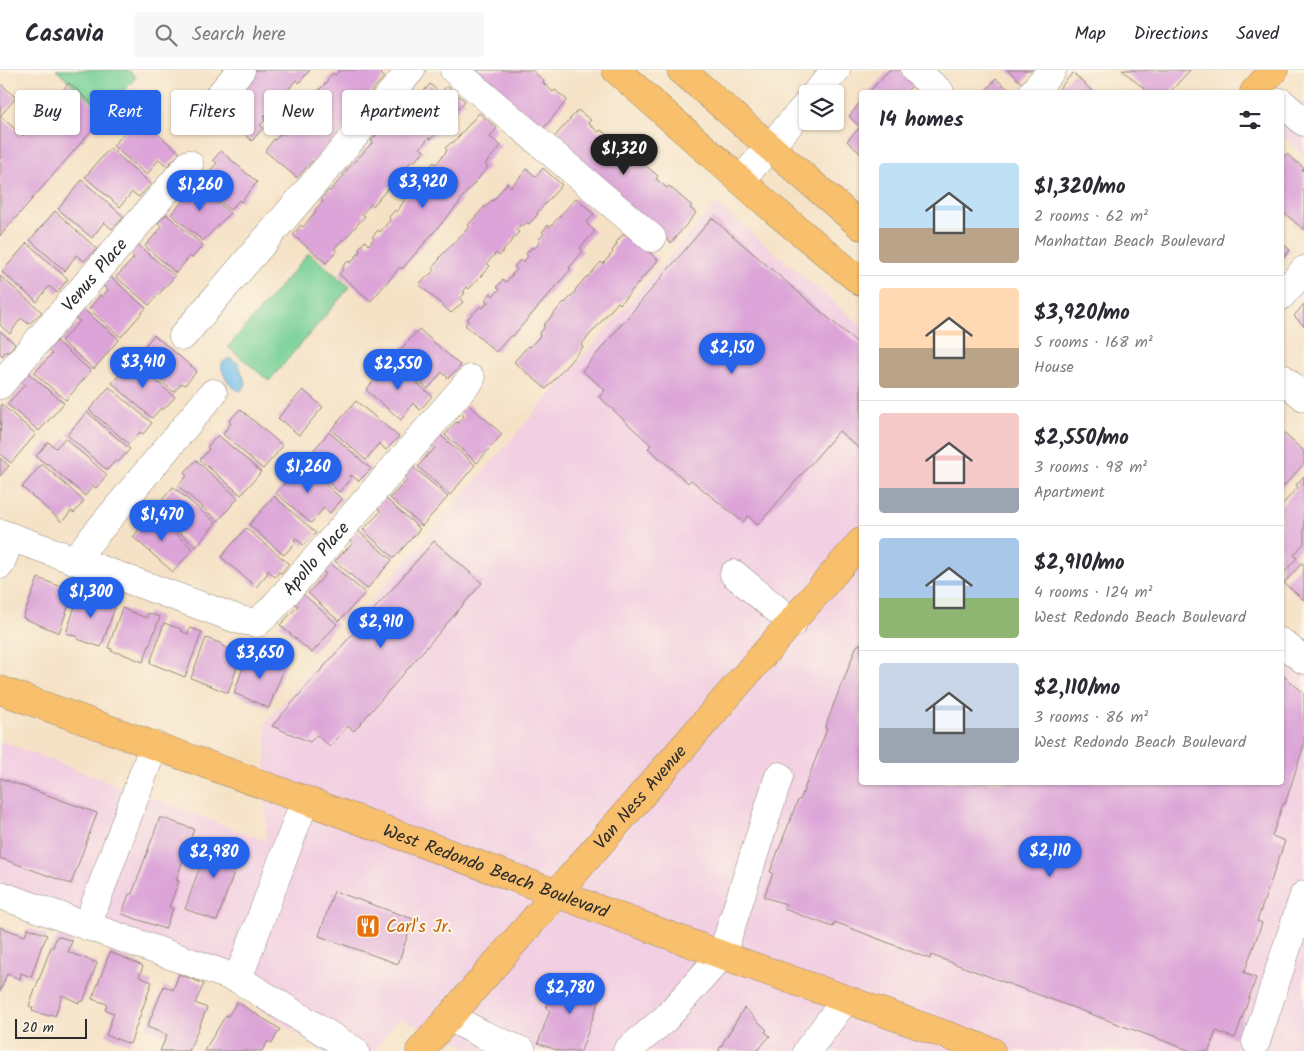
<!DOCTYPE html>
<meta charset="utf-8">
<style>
:root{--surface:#fff;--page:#f7f7f7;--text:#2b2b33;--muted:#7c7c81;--line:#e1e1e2;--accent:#2563eb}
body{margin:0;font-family:Kalam,sans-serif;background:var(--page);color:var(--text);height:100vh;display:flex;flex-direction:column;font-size:19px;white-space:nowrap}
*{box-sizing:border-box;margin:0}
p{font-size:16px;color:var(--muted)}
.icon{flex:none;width:28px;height:28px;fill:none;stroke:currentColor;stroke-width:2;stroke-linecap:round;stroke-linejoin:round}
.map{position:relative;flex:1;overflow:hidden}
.side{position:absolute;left:859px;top:20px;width:425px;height:695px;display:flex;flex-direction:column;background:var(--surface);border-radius:5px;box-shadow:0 1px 4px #0004}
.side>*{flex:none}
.top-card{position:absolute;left:15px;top:20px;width:475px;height:45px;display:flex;gap:10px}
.buttons{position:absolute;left:799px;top:15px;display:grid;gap:10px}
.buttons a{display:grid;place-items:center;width:45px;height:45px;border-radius:5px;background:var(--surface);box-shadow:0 1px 4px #0004;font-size:25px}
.scale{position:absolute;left:15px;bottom:12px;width:72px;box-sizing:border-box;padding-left:5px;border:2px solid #2b2b2b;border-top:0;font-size:14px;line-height:18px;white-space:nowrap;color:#2b2b2b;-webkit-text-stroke:4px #fcf5e5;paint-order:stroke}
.price{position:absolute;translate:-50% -42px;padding:0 11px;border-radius:18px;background:var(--accent);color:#fff;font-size:16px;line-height:32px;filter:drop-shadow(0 1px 2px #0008)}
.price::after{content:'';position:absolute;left:50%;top:30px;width:15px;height:11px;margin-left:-8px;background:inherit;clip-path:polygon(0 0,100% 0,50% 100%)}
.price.current{background:#222;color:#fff}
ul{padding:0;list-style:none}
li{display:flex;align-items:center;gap:15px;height:125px;padding:0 20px}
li+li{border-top:1px solid var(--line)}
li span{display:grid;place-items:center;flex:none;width:140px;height:100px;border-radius:5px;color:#555}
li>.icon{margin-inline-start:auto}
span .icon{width:60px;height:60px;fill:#fffc;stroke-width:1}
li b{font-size:21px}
h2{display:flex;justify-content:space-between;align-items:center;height:60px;padding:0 20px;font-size:21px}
.chip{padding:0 18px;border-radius:5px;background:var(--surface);box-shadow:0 1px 4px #0004;font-size:18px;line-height:45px}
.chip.current{background:var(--accent);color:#fff}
header{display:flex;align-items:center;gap:30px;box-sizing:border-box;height:70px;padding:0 25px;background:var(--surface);border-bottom:1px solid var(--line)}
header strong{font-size:24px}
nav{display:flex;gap:28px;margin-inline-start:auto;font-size:18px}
.search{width:350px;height:45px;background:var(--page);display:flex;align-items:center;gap:12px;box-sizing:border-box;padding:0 18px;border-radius:5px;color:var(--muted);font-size:19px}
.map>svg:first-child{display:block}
.built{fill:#f2cfe2}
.green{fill:#76d097;stroke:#507e61}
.water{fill:#71bfeb;stroke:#4e758b}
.building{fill:#dca4d8}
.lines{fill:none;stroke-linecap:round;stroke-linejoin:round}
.minor-casing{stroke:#908678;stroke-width:29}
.major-casing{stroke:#908678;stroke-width:29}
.minor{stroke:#fff;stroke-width:28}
.major{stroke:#f8bf6c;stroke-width:28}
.labels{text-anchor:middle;stroke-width:4;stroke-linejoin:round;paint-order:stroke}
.street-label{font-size:18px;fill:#2b2b2b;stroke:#fcf5e5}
.food-label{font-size:18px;fill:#c56008;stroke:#fcf5e5;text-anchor:start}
</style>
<header>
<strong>Casavia</strong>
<div class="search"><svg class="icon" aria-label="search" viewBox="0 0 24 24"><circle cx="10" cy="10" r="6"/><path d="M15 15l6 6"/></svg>Search here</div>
<nav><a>Map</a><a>Directions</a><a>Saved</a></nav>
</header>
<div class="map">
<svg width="1304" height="981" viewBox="0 0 1304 981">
<rect width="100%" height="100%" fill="#fcf5e5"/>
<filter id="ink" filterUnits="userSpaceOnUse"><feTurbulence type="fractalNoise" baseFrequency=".02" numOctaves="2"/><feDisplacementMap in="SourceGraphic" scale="10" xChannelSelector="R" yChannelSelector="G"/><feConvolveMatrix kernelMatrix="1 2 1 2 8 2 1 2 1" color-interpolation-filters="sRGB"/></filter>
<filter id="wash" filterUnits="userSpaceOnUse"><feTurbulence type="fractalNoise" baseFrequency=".0096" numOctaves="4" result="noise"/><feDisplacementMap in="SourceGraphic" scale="20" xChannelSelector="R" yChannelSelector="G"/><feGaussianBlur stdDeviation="1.12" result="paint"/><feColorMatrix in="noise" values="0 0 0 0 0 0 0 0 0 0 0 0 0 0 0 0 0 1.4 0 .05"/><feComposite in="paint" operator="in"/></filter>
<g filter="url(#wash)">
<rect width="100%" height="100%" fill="#f5e2c6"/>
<g class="built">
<path d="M1304,30V85L1281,66V55Z"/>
<path d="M716,133L861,255V712H1281V582L1304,598V981H478L398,948L374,981H322L217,909L0,834V671L266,771V653Z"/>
</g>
<g class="green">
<path d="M56,0H128L136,7L105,43Z"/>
<path d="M309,183L350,217L269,311L228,277Z"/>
</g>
<path class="water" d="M229,288L238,293L246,314L243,319L239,321C230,316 220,304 222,293Z"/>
<g id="blocks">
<g class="building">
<path d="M254,0H310L299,13L296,10L288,20L291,23L271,46L267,44L263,48L265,50L260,55L263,58L252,71L220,42Z"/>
<path d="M340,0H384L381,4L384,7L370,23L372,26L314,93L312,91L297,108L265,81L274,69L275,70L281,63L284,64L287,61L288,57L286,56L292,50L294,51L304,37L306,39L316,27L317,25L316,23L328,11L327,10L333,3L335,5Z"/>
<path d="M473,0H532L544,11L543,13L553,22L555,20L567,30L540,63Z"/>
<path d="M889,0H900L915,13L906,22H869Z"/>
<path d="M1007,0H1034L1022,13Z"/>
<path d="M1122,0H1190L1170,22H1148Z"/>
<path d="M1073,3L1090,19L1094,22L1057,21Z"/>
<path d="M996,9L1012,22H984Z"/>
<path d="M0,13L16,28L0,46Z"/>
<path d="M69,13L105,45L0,166V93L2,90L0,88V46L23,66Z"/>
<path d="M430,14L440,23L447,16L465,31L431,69L429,68L420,78L424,81L414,92L412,90L402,103L399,101L391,111L393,112L373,136L371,134L362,144L365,146L344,170L343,169L334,179L337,181L326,193L293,165L301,155L303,157L316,141L315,140L323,131L321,129L329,120L330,121L344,105L343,104L373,72L371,71L380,61L382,63L411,30L414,33Z"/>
<path d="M861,32V84L847,71L860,57L849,46Z"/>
<path d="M578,40L591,50L588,53L598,62L601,60L624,79L621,82L627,87L628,85L633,89L636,87L658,106L656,109L667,118L669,116L692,136L690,138L696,143L671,173L604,114L550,72Z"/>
<path d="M479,43L497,58L490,67L501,76L485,94L488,97L460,130L461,131L402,199L400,197L371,231L339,204L343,200L342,198L348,191L350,193L359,183L360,180L359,178L365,171L369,175L374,168L372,167L378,160L380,162L390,150L389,147L395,140L397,142L407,126L409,128L419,117L420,114L418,113L424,106L427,108L428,106L426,104L430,100L428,98L434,92L436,94L446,82L447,80L445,78L452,72L453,73Z"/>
<path d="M138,47L180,83L167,96L159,89L147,105L113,76Z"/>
<path d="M110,78L151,114L139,127L132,122L120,137L85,107Z"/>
<path d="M221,81L257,112L241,132L239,130L230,140L199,113L217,93L213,90Z"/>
<path d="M1287,84L1304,98L1302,100L1304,101V160L1281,140V88Z"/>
<path d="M543,98L562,115L537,143L538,144L529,154L527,152L522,157L520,155L516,160L519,162L499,186L496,183L487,193L490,196L469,219L467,217L463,222L465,223L460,229L463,232L451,243L419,214L435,200L432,198L440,189L439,188L470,156L468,155L484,137L485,138L492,130L493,131L507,113L511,117L527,99L536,107Z"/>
<path d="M82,110L124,147L112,159L104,152L92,168L58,139Z"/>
<path d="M194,112L230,143L203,171L171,144L189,125L186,121Z"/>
<path d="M576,128L594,144L586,153L595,161L580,178L583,181L569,198L571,199L512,267L511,265L496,282L465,255L469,250L467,249L481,236L483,238L488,232L485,230L491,223L493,226L500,219L497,217L503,210L506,212L517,199L514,197L520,190L523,192L528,186L526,184L532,177L534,179L540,172L538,170L544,164L542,162L548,155L550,157Z"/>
<path d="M55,141L97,179L84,191L76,185L65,201L30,170Z"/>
<path d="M166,144L203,175L192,188L190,186L176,203L145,176L162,157L158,153Z"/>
<path d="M712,148L861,276V380L839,361L758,455L748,446L743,452L691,410L688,413L648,378L651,375L599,327L605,320L582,301Z"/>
<path d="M627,163L658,190L620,234L618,232L581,275L583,277L546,319L514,292L528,276L530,277L540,266L539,264L545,257L543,256L564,232L565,233L576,221L575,220L587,206L588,207L601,192L603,194L613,182L612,181L617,174L616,173L623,164L624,165Z"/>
<path d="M1281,172L1290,180L1281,191Z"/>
<path d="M27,173L68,209L57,223L49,216L37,232L2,202Z"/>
<path d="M138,175L175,206L149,235L116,207L134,188L130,184Z"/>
<path d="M0,206L42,242L29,254L21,248L10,264L0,255Z"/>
<path d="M111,207L146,238L121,267L89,239L100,225L102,227L108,220L103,216Z"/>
<path d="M1304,234V256L1294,246Z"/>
<path d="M83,239L119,269L94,299L61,271L80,251L75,248Z"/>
<path d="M419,259L461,296L448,308L442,302L428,319L393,288Z"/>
<path d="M0,261L15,274L7,283L6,281L2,286L0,284Z"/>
<path d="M154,265L197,301L185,315L182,313L174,322L134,288Z"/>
<path d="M56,271L91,301L66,330L34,303L52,284L48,280Z"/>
<path d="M132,290L175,327L163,340L161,338L152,348L112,313Z"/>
<path d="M391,290L432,326L420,340L413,333L401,350L366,320Z"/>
<path d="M28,303L64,333L39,361L7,334L25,315L20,311Z"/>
<path d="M109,317L152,353L143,364L140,362L129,374L89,340Z"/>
<path d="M303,320L323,337L299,365L278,348Z"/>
<path d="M356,331L399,367L386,380L379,373L366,390L331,360Z"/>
<path d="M1,334L36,364L11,393L0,384Z"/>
<path d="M468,334L502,364L477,393L445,365L456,352L458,353L464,346L460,342Z"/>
<path d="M240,339L283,376L263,399L223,364L231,353L229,351Z"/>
<path d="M87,342L130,379L118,392L116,390L107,400L67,365Z"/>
<path d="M1281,361L1304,381V394L1281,419Z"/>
<path d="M329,362L371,399L359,411L351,405L349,407L351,408L339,422L304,391Z"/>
<path d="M218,365L261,402L241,425L200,390L209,379L207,377Z"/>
<path d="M440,365L475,395L450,425L418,397L429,383L430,384L435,378L432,375Z"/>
<path d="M65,368L107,405L96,418L93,416L85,426L47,393L46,394L36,386L48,372L56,378Z"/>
<path d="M0,388L9,396L0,406Z"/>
<path d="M196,390L238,428L218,451L178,416L187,406L184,403Z"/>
<path d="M42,394L84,431L74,443L71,441L62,452L22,417Z"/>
<path d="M302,394L342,429L330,443L323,437V439L311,453L276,423Z"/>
<path d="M412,396L448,427L422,456L390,428L408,409L404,405Z"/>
<path d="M1304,406V473L1294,485L1297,488L1281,506V436L1298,417L1296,415Z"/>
<path d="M173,417L216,453L196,477L155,442L164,432L162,430Z"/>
<path d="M274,426L316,463L303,475L296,468L294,470L296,472L284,485L249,455Z"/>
<path d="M385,428L420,459L394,488L363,460L381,441L376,437Z"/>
<path d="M151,442L193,479L173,502L133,467L141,457L139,455Z"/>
<path d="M246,458L289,494L281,503L279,502L275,507L268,500L267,502L268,503L256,517L221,487Z"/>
<path d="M357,460L392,490L367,519L335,491L353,473L349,469Z"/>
<path d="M434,471L482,513L354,661L348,656L330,677L317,665L310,672L272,656Z"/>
<path d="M329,492L365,523L339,551L308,523L326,504L322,501Z"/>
<path d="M1302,493L1304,495V530L1284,513Z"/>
<path d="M38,508L62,517L63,513L75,517L59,563L23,548Z"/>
<path d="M80,522L98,528V531L104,533L106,528L117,532L101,577L77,569L78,567L66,563Z"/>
<path d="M302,523L337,554L312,583L280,555L298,536L294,533Z"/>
<path d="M122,538L146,548L148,543L160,547L143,592L123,584L111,581L112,579L108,578Z"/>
<path d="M164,553L181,559V561L188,564L190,558L202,562L185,607L150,593Z"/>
<path d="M206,568L223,574L222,576L230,579L232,574L244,578L228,623L191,608Z"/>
<path d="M861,573V712H1281V604L1304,623V675L1285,734H1283L1272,766L1285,771L1257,851L1262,853L1244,903L1256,908L1235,968L1216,961L1209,981H1191L931,885L930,889L835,852L833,857L784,839L786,834L764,827L773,803L770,802L798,730H800L827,659L825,658L842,612H843L856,577Z"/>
<path d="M248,583L264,589L263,591L272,594L274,589L286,593L269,638L234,623Z"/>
<path d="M0,708L97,743L71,814L0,788Z"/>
<path d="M160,747L194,759L176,810L179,811L169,837L173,838L165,859L122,844L129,824H132Z"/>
<path d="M210,768L242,779L217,851L185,839Z"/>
<path d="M334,821L413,849L398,894L319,866Z"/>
<path d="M0,857L25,866L28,858L47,865L43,875H42L31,907L21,903L20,909L7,904L0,922Z"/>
<path d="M57,866L72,871L68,882L97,893L83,932L79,931V933L62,925L55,946L50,944L49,946L32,941L33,938L29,936L51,877H53Z"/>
<path d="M110,882L143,896L139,907L152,912L130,974L106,965L114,943L105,940L107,934L92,929Z"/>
<path d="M179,904L204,914L195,933L207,938L189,981H160L167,965L147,957L164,916L173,920Z"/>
<path d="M563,905L603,920L581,981H559L538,973L550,940L546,938L550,925L555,926Z"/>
<path d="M237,932L280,959L272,973L268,971L262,981H204L226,945L228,946Z"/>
<path d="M744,938L767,960L765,962L770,966L757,981H718Z"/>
</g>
</g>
</g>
<g filter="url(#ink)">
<use href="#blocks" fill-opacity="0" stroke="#908678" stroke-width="1"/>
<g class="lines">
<g class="minor-casing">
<g id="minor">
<path d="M454,0L652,168"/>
<path d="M915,0L940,22"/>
<path d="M1033,22L1052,0"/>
<path d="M815,24L836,0"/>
<path d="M1281,32L1304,52"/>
<path d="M206,41L241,0"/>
<path d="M741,110L808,33"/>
<path d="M1281,226L1304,200"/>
<path d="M183,266L411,0"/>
<path d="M1281,307L1304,327"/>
<path id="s1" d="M0,315L189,94"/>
<path id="s2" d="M0,463L240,550L257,553L272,539L471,309"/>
<path d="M74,490L213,323"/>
<path d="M0,495L11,467"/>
<path d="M734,504L793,553"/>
<path d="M1281,572L1304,590"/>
<path d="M0,825L238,909L355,981"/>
<path d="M87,856L154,675"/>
<path d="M238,909L305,730"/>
<path d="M449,947L484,965L522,981"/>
<path d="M1256,972L1304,825"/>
<path d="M627,981L665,949L722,885L779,706"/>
<path d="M807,981L846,929"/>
</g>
</g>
<g class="major-casing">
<g id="major">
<path d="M616,0L774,140L861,212"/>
<path d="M681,0L861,156"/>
<path d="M1254,22L1274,0"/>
<path id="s3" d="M0,620L305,730L722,885L991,981"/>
<path id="s4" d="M420,981L861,472"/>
</g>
</g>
<use href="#minor" class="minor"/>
<use href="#major" class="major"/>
</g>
</g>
<defs>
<g id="restaurant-square" transform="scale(1.25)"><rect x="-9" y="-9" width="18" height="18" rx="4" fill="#e8710a" stroke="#fcf5e5"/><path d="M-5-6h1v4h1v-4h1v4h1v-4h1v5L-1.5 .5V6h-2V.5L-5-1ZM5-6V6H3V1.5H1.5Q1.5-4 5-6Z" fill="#fff"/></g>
</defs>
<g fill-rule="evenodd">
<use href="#restaurant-square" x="368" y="856"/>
</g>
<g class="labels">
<g class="street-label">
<text dy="6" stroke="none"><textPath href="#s1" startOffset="145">Venus Place</textPath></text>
<text dy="6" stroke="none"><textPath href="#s2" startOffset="360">Apollo Place</textPath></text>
<text dy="6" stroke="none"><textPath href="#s4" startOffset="336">Van Ness Avenue</textPath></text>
<text dy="6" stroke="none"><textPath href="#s3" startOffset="528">West Redondo Beach Boulevard</textPath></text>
</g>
<g class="food-label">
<text x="386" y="862">Carl's Jr.</text>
</g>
</g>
</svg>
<div class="buttons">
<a><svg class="icon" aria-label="layers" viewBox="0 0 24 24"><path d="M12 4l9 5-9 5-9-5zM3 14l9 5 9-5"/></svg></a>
</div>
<div class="scale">20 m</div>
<b class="price current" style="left:624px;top:106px">$1,320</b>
<b class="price" style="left:423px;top:139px">$3,920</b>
<b class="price" style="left:200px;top:142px">$1,260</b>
<b class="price" style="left:732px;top:305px">$2,150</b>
<b class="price" style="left:143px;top:319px">$3,410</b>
<b class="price" style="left:398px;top:321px">$2,550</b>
<b class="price" style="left:308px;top:424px">$1,260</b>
<b class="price" style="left:162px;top:472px">$1,470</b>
<b class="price" style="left:91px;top:549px">$1,300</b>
<b class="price" style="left:381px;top:579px">$2,910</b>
<b class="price" style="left:260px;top:610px">$3,650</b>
<b class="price" style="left:1050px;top:808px">$2,110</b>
<b class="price" style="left:214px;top:809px">$2,980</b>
<b class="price" style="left:570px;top:945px">$2,780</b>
<div class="top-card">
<a class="chip">Buy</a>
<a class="chip current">Rent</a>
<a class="chip">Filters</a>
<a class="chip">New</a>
<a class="chip">Apartment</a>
</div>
<section class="side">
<h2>14 homes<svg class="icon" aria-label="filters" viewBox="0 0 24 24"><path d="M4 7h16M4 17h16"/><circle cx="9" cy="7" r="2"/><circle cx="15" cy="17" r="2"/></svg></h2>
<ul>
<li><span style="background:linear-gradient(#bfe0f5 65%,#b9a48a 0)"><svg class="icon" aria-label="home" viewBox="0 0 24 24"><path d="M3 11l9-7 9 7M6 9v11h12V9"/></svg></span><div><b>$1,320/mo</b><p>2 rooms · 62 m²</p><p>Manhattan Beach Boulevard</p></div></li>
<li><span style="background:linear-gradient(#ffd9b3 60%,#b9a48a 0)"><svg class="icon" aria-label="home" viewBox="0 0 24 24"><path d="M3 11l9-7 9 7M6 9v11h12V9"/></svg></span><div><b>$3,920/mo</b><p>5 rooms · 168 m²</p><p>House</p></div></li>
<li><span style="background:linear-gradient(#f6c9c9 75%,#9aa5b1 0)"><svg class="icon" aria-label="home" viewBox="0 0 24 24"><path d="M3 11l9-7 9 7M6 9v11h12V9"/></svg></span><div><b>$2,550/mo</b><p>3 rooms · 98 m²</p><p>Apartment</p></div></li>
<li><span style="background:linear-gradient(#a9c7e8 60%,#8fb573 0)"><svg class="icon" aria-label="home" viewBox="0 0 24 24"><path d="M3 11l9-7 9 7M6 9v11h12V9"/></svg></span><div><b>$2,910/mo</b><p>4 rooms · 124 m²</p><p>West Redondo Beach Boulevard</p></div></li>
<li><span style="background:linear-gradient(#c9d6e8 65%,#9aa5b1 0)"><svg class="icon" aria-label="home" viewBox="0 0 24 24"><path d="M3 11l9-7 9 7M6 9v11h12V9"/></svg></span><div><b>$2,110/mo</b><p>3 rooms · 86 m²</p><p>West Redondo Beach Boulevard</p></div></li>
</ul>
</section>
</div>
